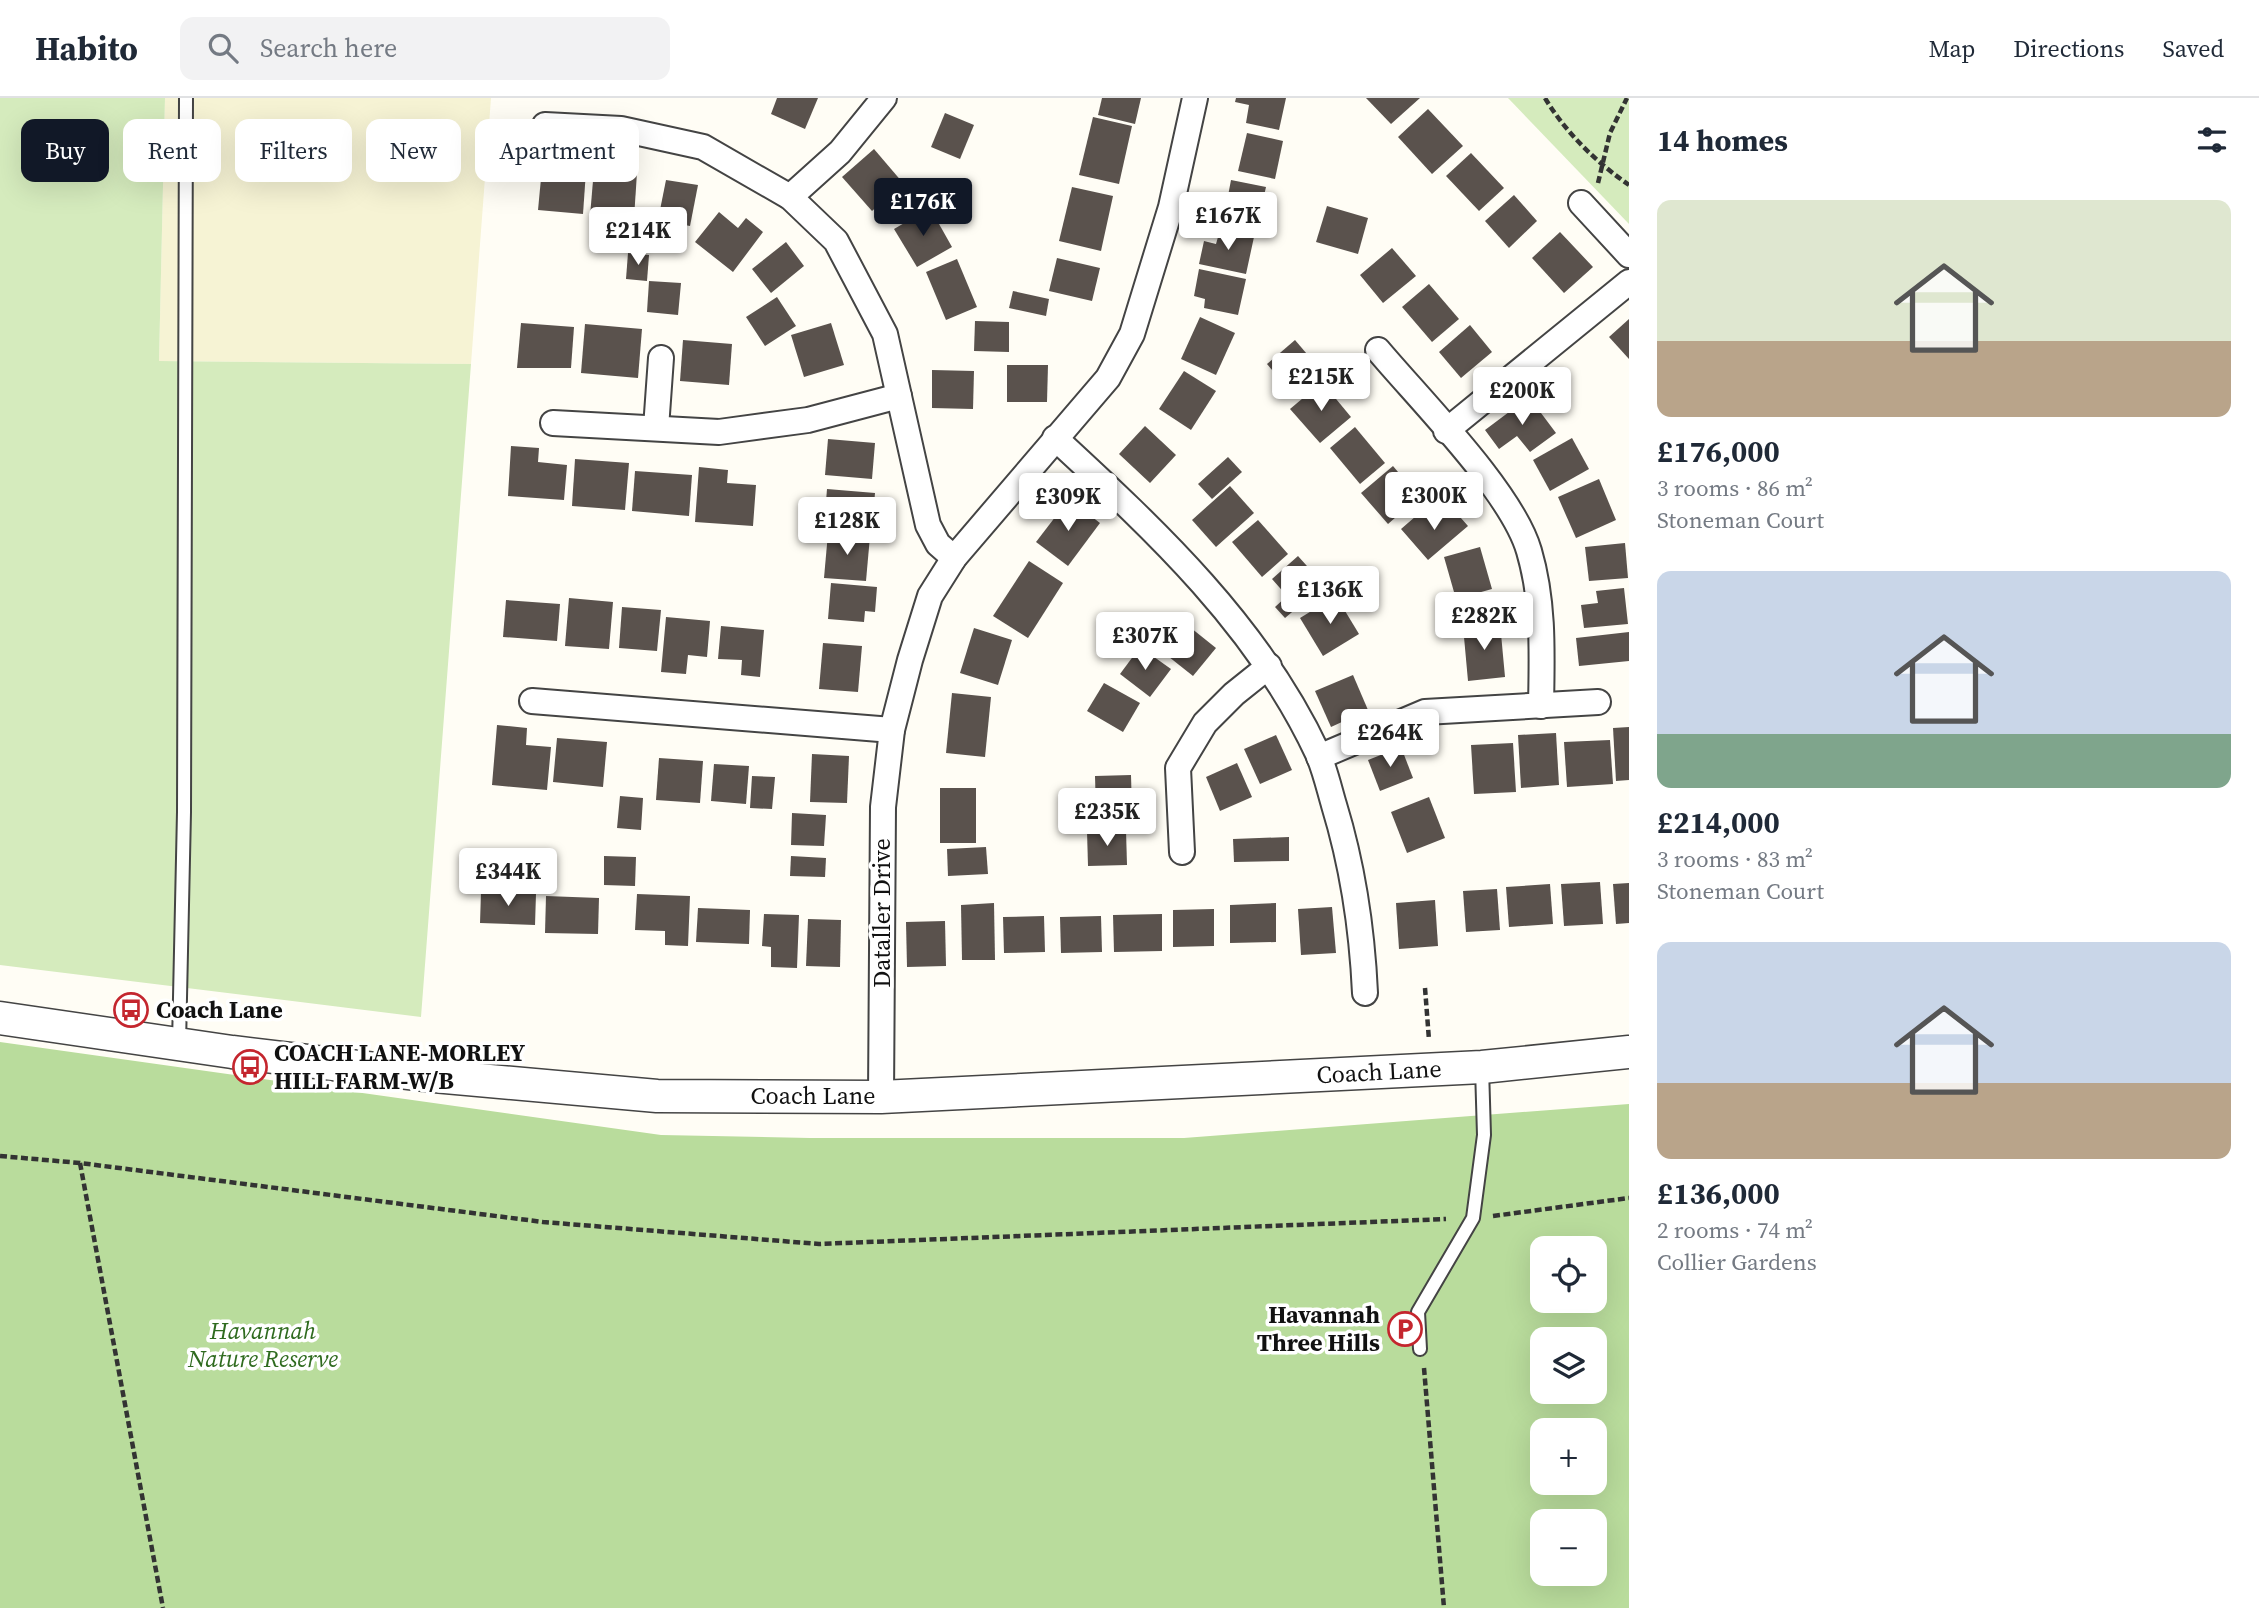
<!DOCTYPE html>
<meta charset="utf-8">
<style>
:root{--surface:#fff;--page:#f2f2f3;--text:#1f2937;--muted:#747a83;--line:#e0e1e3;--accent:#111827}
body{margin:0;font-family:"Source Serif 4",serif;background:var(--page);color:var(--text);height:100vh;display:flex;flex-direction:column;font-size:26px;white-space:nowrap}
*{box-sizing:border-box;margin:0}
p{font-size:23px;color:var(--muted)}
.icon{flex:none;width:38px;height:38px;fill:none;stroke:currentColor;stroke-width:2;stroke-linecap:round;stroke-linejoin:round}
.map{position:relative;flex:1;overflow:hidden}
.panel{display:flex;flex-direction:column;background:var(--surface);width:630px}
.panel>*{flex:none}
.banner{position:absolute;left:21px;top:21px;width:665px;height:63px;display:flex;gap:14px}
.buttons{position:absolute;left:1530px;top:1138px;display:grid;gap:14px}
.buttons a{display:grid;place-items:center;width:77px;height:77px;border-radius:14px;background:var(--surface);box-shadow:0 7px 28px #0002;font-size:35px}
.price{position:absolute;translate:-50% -60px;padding:0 16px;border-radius:7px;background:#fff;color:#222;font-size:23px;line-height:46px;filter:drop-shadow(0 2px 4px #0008)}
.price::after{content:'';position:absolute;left:50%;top:42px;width:21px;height:16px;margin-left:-10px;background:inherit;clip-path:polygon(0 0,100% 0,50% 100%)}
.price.active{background:var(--accent);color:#fff}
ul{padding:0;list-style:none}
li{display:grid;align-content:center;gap:14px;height:371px;padding:0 28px}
li span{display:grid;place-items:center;height:217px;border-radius:14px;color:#555}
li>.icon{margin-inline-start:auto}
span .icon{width:126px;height:126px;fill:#fffc;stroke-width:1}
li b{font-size:30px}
h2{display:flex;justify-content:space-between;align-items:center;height:84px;padding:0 28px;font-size:30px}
.pill{padding:0 24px;border-radius:14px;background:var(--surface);box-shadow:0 7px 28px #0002;font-size:24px;line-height:63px}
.pill.active{background:var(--accent);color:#fff}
header{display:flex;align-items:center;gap:42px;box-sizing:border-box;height:98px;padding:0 35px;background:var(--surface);border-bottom:2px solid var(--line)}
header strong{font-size:33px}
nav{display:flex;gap:38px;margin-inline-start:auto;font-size:24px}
.search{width:490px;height:63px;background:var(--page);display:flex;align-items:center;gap:18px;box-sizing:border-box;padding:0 24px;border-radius:14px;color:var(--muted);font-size:26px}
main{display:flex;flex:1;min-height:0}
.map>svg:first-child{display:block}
.farmland{fill:#f6f3d4}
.green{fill:#d5ebbd}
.forest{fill:#b9dc9c;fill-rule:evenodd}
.building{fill:#5a524d}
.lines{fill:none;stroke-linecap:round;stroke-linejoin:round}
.service-casing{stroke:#444;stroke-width:16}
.minor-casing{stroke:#444;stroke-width:28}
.tertiary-casing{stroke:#444;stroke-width:35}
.path{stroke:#333;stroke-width:4.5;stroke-dasharray:7 3.5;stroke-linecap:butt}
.service{stroke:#fff;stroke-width:12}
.minor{stroke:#fff;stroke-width:24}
.tertiary{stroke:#fff;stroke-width:32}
.labels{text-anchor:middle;stroke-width:7;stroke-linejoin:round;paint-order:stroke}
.street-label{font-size:24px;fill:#111;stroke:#fff}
.poi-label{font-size:24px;font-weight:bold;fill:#111;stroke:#fff;text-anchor:start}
.park-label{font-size:24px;font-style:italic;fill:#2f6b1f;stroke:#fff}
</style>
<header>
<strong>Habito</strong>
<div class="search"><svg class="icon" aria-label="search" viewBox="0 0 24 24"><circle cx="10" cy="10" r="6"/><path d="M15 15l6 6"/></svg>Search here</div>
<nav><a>Map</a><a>Directions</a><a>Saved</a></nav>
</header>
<main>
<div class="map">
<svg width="1629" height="1510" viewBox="0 0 1629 1510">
<rect width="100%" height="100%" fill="#fffdf5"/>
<path class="farmland" d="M165,0H491L471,266L159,263Z"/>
<g class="green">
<path d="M0,0H165L159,263L471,266L421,919L0,867Z"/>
<path d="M1508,0H1629V126Z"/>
</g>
<path class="forest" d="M0,944L661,1037L810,1040H1184L1629,1006V1510H0ZM1542,1150H1594V1202H1542ZM1542,1241H1594V1293H1542ZM1542,1332H1594V1384H1542ZM1542,1423H1594V1475H1542Z"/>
<g class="building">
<path d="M777,0H818L805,31L771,16Z"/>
<path d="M1102,0H1141L1135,26L1098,17Z"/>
<path d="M1236,0H1286L1279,32L1246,25L1249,7L1235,4Z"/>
<path d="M1366,0H1420L1391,26Z"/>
<path d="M1428,11L1463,48L1432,76L1398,39Z"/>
<path d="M945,15L974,27L960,61L931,49Z"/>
<path d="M1093,19L1132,28L1119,86L1079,77Z"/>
<path d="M1247,35L1283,43L1275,81L1238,73Z"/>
<path d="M874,51L903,85L872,113L842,79Z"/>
<path d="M1471,55L1504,90L1479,113L1446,78Z"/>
<path d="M542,70L586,73L583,116L538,112Z"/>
<path d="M594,71L637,74L634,121L590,118Z"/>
<path d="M666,82L698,87L690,128L658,122Z"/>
<path d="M1231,82L1266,89L1256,133L1207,122L1212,100L1227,103Z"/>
<path d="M1072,89L1113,98L1101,153L1059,143Z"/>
<path d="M1514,97L1537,123L1509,150L1485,123Z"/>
<path d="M1327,108L1368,120L1358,156L1316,144Z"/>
<path d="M930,110L952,149L917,169L894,131Z"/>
<path d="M719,114L738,130L746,120L763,134L733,174L695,144Z"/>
<path d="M1220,132L1254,139L1246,176L1199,166L1204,143L1216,146Z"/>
<path d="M1560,134L1593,169L1564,195L1532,160Z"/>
<path d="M786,144L804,168L771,195L752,171Z"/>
<path d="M1392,150L1416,178L1383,205L1360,177Z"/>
<path d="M628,155L649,157L647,183L626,181Z"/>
<path d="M1057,160L1100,170L1092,203L1049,193Z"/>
<path d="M957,161L977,209L946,222L926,174Z"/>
<path d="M1199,171L1246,181L1238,217L1204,210L1205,201L1194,198Z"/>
<path d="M649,183L681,185L678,217L647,214Z"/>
<path d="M1429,186L1459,221L1432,244L1402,209Z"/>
<path d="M1013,193L1049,201L1046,218L1009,210Z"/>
<path d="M777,199L796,228L765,248L746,219Z"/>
<path d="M1200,219L1235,235L1216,277L1181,261Z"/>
<path d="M1629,221V261L1609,239Z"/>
<path d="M975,223L1009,224V254L974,253Z"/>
<path d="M521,225L574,229L571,270H517Z"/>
<path d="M831,225L844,267L804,279L791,237Z"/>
<path d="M585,226L642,231L638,280L581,275Z"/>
<path d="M1470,227L1492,254L1461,280L1439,254Z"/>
<path d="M683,242L732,246L729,287L680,283Z"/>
<path d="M1295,242L1324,276L1296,301L1267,266Z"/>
<path d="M1007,267H1048L1047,304H1007Z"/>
<path d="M932,272L974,273L973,311L932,310Z"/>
<path d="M1184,273L1216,293L1191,332L1159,311Z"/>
<path d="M1322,284L1351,319L1320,345L1290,311Z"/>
<path d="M1529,299L1556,335L1530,354L1517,338L1499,351L1485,332Z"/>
<path d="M1145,328L1176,357L1150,385L1119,356Z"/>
<path d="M1355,329L1385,365L1360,386L1330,350Z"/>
<path d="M1572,340L1589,371L1550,393L1533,362Z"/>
<path d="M828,341L875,345L872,381L825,377Z"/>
<path d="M511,348L539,350L538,364L567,367L564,402L508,398Z"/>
<path d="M1228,359L1242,374L1212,401L1198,386Z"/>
<path d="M575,361L629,365L625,412L572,408Z"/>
<path d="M1393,368L1419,399L1388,426L1361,395Z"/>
<path d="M699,369L728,372L727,385L756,387L753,428L695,424Z"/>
<path d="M635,373L692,377L689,418L632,413Z"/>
<path d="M1599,381L1616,422L1576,440L1558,399Z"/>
<path d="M1230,388L1254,415L1216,449L1192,422Z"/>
<path d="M827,391L875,395L872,433L824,429Z"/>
<path d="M1069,401L1100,425L1068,468L1036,444Z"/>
<path d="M1453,411L1468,428L1428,462L1401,431L1423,412L1436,426Z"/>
<path d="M1258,422L1288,456L1262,479L1232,444Z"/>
<path d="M828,435L870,438L866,483L824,480Z"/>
<path d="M1625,445L1628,480L1589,483L1585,449Z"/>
<path d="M1480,449L1492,491L1456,501L1444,459Z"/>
<path d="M1298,458L1324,487L1285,520L1275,509L1287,498L1272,481Z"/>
<path d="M1029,463L1063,485L1028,540L993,518Z"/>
<path d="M831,485L877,489L875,514L865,513L864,524L828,521Z"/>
<path d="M1624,490L1628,526L1584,530L1581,507L1598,505L1596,493Z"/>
<path d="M1336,498L1359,536L1323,558L1300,520Z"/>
<path d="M569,500L613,504L609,551L565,548Z"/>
<path d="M506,502L560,506L557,543L503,539Z"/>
<path d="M622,509L661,512L657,553L619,550Z"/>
<path d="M666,519L710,523L707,559L688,557L686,576L661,574Z"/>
<path d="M1181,522L1216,550L1193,578L1159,551Z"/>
<path d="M1500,525L1505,579L1468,583L1463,528Z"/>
<path d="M721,528L764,532L760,579L741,577L742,562L718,561Z"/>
<path d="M974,530L1012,542L998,587L960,575Z"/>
<path d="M1629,534V563L1579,568L1576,540Z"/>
<path d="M823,545L862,548L858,594L819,591Z"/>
<path d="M1140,549L1171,571L1150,599L1120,576Z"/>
<path d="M1353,577L1368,612L1331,629L1315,593Z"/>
<path d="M1104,585L1140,605L1123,634L1087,613Z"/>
<path d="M952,595L991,599L985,659L946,655Z"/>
<path d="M497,627L527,630L526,647L551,649L547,692L492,687Z"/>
<path d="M1629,629V682L1616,683L1613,630Z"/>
<path d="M1556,635L1559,687L1521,690L1518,637Z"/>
<path d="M1276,637L1292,672L1260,686L1244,651Z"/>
<path d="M557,640L607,644L603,689L553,684Z"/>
<path d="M1610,642L1613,686L1567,689L1564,644Z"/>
<path d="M1513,645L1516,694L1474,696L1471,647Z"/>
<path d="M1401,649L1413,680L1380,693L1368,662Z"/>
<path d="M812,656L849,658L847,705L810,704Z"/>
<path d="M659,660L703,663L700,705L656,702Z"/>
<path d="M1237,665L1252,699L1220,713L1206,679Z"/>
<path d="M714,666L749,668L746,706L711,703Z"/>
<path d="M1131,677L1132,713L1096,714L1095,678Z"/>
<path d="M752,678L775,679L772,711L750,710Z"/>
<rect x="940" y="690" width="36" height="55"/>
<path d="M620,698L643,700L641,732L617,730Z"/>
<path d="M1429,699L1445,740L1407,755L1391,714Z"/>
<path d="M792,715L826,717L824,748L791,747Z"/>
<path d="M1126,732L1127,767L1088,768L1087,733Z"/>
<path d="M1289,739V763L1234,764L1233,741Z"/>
<path d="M986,749L988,776L948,778L947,751Z"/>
<path d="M604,758L636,759L635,788L604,787Z"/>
<path d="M791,758L826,760L825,779L790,778Z"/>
<path d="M1600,784L1603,826L1564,828L1561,786Z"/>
<path d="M1629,785V825L1616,826L1613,786Z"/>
<path d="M1550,786L1553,826L1509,829L1506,789Z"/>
<path d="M1497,791L1500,832L1466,834L1463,793Z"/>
<path d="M481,793L536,795L535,827L480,825Z"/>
<path d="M637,796L690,798L688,848L665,847V833L635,832Z"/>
<path d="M546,798L599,800L598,836L545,835Z"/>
<path d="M1435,802L1438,848L1399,851L1396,805Z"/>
<path d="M994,805L995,862H962L961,807Z"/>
<path d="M1276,805V844L1230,845V807Z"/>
<path d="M1332,809L1336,855L1301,857L1298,811Z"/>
<path d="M698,810L750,812L749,846L696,844Z"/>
<path d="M1214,811V848L1173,849V812Z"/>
<path d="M764,816L799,817L797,870L771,869V849L762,848Z"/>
<path d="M1162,816V853L1114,854L1113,817Z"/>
<path d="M1044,818L1045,854L1004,855L1003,819Z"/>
<path d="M1101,818L1102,854L1061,855L1060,819Z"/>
<path d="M808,821L841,822L840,869L806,868Z"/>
<path d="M945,823L946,868L907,869L906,824Z"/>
</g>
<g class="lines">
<g class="service-casing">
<g id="service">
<path d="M179,946L184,714L186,0"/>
<path d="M1420,1251L1418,1214L1473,1120L1484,1037L1482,970"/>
</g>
</g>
<g class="minor-casing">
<g id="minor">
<path d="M545,27L621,31L703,49L790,99L836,143L885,236L928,427L938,446L954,460"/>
<path d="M790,99L840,54L884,0"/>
<path d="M1581,105L1629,157"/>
<path d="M1378,252C1420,302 1512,394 1529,453C1544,504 1542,555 1541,608"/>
<path d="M553,325L719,334L808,322L899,298"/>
<path d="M656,330L661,260"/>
<path d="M1446,333L1629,184"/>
<path d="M1055,340C1157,434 1259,529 1318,656C1325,672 1329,690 1334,707C1353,769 1362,830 1365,895"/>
<path d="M532,603L892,632"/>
<path d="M1319,659L1425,614L1598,604"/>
<path d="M1182,754L1178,670L1205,625L1234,596L1269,568"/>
<path d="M881,999L883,709L892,632L910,562L930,498L954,460L1108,280L1132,236L1171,109L1195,0"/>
</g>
</g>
<g class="tertiary-casing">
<path id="tertiary" d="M0,920L232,954L434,978L657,998L881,999L1482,969L1629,954"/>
</g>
<g class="path">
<path d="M1545,0C1566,35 1596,64 1629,87"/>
<path d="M1598,85L1610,35L1627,0"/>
<path d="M1425,890L1429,942"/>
<path d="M0,1058L80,1065L543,1124L819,1146L1446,1121"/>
<path d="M80,1065L163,1510"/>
<path d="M1493,1118L1629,1100"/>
<path d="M1424,1270L1444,1510"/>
</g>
<use href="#service" class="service"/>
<use href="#minor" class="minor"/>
<use href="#tertiary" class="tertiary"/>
</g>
<defs>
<g id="bus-ring" transform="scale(1.75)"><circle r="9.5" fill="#fff" stroke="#c4262e" stroke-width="1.5"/><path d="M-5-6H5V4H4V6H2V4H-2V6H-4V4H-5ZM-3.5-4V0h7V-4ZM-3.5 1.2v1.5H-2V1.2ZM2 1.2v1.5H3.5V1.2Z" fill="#c4262e"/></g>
<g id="parking-ring" transform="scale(1.75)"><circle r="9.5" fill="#fff" stroke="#c4262e" stroke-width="1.5"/><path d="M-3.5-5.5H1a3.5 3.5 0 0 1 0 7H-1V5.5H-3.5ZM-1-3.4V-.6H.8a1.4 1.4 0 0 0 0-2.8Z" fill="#c4262e"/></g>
</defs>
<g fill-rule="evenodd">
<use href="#bus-ring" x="131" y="912"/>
<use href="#bus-ring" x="250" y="969"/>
<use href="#parking-ring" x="1405" y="1231"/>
</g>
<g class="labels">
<g class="street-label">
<text transform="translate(882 815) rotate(-90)" y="8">Dataller Drive</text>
<text transform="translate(1379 974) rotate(-3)" y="8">Coach Lane</text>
<text x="813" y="1006">Coach Lane</text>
</g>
<g class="poi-label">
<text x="156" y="920">Coach Lane</text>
<text x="274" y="963">COACH LANE-MORLEY<tspan x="274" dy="28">HILL FARM-W/B</tspan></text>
<text x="1380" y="1225" text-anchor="end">Havannah<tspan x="1380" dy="28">Three Hills</tspan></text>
</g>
<g class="park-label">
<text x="263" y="1241">Havannah<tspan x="263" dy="28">Nature Reserve</tspan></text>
</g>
</g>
</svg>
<div class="buttons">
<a><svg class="icon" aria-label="locate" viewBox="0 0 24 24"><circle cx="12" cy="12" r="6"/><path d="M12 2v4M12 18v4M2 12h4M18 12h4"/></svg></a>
<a><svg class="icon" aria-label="layers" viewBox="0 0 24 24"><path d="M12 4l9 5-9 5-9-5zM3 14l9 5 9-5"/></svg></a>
<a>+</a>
<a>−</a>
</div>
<b class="price active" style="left:923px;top:140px">£176K</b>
<b class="price" style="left:1228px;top:154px">£167K</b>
<b class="price" style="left:638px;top:169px">£214K</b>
<b class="price" style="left:1321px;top:315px">£215K</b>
<b class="price" style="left:1522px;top:329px">£200K</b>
<b class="price" style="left:1434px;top:434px">£300K</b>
<b class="price" style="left:1068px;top:435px">£309K</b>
<b class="price" style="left:847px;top:459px">£128K</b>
<b class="price" style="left:1330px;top:528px">£136K</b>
<b class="price" style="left:1484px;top:554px">£282K</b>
<b class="price" style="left:1145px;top:574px">£307K</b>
<b class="price" style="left:1390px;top:671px">£264K</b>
<b class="price" style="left:1107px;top:750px">£235K</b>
<b class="price" style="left:508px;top:810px">£344K</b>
<div class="banner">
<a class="pill active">Buy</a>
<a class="pill">Rent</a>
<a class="pill">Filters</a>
<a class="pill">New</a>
<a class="pill">Apartment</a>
</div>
</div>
<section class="panel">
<h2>14 homes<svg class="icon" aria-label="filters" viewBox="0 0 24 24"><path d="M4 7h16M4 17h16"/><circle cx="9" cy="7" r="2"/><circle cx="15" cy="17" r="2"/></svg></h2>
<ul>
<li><span style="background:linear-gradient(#dfe7d0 65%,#b9a48a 0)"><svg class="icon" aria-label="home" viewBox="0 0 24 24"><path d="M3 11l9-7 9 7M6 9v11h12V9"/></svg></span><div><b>£176,000</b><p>3 rooms · 86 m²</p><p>Stoneman Court</p></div></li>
<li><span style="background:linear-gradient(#c9d6e8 75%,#7fa58c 0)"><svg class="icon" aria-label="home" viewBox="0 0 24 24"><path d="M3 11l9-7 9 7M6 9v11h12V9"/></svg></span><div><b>£214,000</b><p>3 rooms · 83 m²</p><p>Stoneman Court</p></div></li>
<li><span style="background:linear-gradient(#c9d6e8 65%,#b9a48a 0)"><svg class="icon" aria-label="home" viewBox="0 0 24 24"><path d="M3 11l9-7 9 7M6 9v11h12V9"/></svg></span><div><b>£136,000</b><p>2 rooms · 74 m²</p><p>Collier Gardens</p></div></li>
</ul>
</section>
</main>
